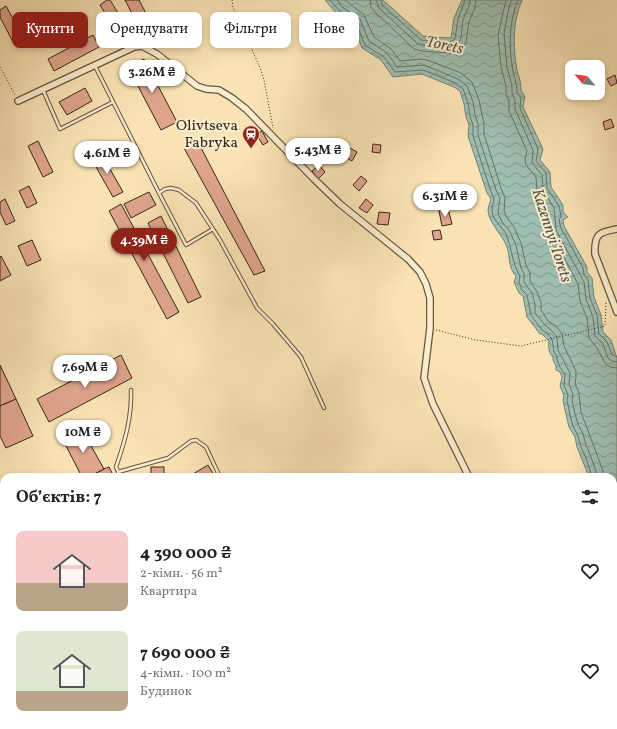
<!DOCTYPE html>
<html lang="uk">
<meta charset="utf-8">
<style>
:root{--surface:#fff;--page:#f6f6f6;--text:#222;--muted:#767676;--accent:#8f2418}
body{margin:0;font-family:Vollkorn,serif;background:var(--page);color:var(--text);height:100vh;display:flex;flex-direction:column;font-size:15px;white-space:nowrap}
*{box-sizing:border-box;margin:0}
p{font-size:13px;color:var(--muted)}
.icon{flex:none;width:22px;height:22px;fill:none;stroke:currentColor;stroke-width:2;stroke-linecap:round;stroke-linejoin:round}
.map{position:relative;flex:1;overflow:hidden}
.drawer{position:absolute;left:0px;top:473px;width:617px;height:256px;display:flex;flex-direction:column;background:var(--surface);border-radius:12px 12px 0 0;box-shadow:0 2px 6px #0003}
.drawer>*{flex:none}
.hud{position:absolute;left:12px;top:12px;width:400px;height:36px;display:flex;gap:8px}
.needle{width:26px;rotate:298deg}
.controls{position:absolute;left:565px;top:60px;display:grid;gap:8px}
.controls a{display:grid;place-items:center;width:40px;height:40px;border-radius:8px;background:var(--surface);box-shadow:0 2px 6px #0003;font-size:20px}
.price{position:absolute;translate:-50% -34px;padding:0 9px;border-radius:14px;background:#fff;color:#222;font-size:13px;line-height:26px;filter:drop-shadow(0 1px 2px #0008)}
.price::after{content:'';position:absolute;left:50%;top:24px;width:12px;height:9px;margin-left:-6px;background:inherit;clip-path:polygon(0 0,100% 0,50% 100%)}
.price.selected{background:var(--accent);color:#fff}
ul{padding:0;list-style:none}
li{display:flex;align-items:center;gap:12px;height:100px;padding:0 16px}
li span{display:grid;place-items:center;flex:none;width:112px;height:80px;border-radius:8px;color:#555}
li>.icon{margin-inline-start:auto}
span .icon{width:48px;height:48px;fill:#fffc;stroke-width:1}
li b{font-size:17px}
h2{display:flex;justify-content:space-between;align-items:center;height:48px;padding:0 16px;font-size:17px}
.pill{padding:0 14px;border-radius:8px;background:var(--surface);box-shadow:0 2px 6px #0003;font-size:14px;line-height:36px}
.pill.selected{background:var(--accent);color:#fff}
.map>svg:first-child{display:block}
.forest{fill:url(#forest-firs);stroke:#7b7552}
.water{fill:url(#water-waves);stroke:#748274}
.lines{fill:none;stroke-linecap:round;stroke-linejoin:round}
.shore{stroke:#6a7264;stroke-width:1}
.building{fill:#dfa58d;stroke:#362718}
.lane-casing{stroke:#67563f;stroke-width:4.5}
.street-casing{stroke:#67563f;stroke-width:8}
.path{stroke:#362718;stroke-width:1;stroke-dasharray:1 2;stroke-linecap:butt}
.lane{stroke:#fbedcf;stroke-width:2.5}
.street{stroke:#fbedcf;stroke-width:5.5}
.labels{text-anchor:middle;stroke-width:4;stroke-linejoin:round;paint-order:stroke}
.poi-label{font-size:15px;fill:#362718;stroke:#fbedcf;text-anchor:end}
.water-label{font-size:16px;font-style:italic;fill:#555446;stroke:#fbedcf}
</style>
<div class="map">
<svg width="617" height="729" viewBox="0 0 617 729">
<defs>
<pattern id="forest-firs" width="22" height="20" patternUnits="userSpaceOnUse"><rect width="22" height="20" fill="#c0c38c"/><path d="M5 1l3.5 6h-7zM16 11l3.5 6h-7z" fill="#9d9e71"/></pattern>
<pattern id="water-waves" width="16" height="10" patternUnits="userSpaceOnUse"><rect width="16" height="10" fill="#9ebeb1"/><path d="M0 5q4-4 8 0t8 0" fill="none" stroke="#829a8f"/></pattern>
</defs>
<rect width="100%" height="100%" fill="#f9e3b5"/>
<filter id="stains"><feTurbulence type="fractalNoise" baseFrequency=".005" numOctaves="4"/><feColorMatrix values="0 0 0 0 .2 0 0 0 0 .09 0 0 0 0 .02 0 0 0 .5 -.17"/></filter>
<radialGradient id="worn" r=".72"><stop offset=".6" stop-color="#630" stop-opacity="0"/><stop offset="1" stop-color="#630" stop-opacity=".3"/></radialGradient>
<path class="forest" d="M0,651L4,660V725H33L35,729H0Z"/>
<path class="water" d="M325,0H383L423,36L451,38L454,18L462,0H522C513,21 513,42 516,64C517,74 522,82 521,91L525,96L523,107L543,149L540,160L550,172L551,187L563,205V212L568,217L563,220L564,226L587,267V272L592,278L594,297L601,315L603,332L611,340L617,358V541L613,533V477H589L577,447L575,437L569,427L565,410L563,400L564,396L560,386L562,377L560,372L556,370V366L553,360V357C549,354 548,347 549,341L542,334H540L527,317L523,296L519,293L514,282L516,276C508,268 510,256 507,247C502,234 490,225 488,211C488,207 490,203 491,199L487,193L468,136L469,125L466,117L464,104L460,91L454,87L422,74L393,77L381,60L362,48L353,25L336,13Z"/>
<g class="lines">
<g class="shore">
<path d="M330,0L339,10L356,23L365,45L384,57L395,72L423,70L456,83L463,89L468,103L470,116L473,125V136L491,192L494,198C494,202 492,206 492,210C492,220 502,226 506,234C512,248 512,263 520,276L519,282L522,290L527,295L531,315L542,330L547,333L552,339L554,352L557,356V360L560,367L565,375L564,385L568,395L567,400L570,415L573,426L578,436L581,447L586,458L592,477"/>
<path d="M337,0L342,7L360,19L369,41L387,53L397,67L424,65L458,79L467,86L473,102L475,115L478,124V135L496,190L500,198L498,213L502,222L509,230L516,245L521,268L524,274V282L532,293L535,304V313L545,325L551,330L557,337L558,350L570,373L569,384L573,394L572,400L575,414L578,424L583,434L586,445L591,457L598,477"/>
<path d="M345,0L364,15L374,37L391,49L400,61L421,59L427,60L461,73L472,82L479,100L484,124V134L501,188L505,198L504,211L507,218L514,227L521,243L526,265L530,273V281L537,292L541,302V310L548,321L556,326L562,334L564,346L576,371V377L575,384L579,393L581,412L603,471L604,477"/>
<path d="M370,0L371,7L375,12L414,49L422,51L450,53L461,50L466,42L469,22L475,7L476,0"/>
<path d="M376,0L379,8L418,44C425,47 455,50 459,42C463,36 461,27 463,20C465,13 470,7 470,0"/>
<path d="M381,0L382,5L421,40L450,42L455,39L458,19L465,0"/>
<path d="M506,0L498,35L501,67L506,86V93L509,101V111L527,151L525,159L526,165L536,177L537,192L548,210L550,231L578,284L580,301L587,318L589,338L597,348L605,363L610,367L617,368"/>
<path d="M512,0L509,7L504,34L507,67L512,86V93L515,100V109L533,150L532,163L542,175L543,190L554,208L556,230L584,282L586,299L593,317L595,336L603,344L608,358L612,361L617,362"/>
<path d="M518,0C509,21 509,43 512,65C513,75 517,82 517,92L521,98L520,108L538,149L536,161L546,173L547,188L559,206L561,216L559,220L561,228L583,268L584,274L588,280L590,298L597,315L599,334L607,342L612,355L617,357"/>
</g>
</g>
<g class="building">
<path d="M107,0H110L127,28L118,34L100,5Z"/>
<path d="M125,0H139L150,21L139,27Z"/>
<path d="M6,6L23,37L13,42L0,17V10Z"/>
<path d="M93,35L99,47L54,71L48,59Z"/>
<path d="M144,59L177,122L161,130L128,67Z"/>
<path d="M615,75L617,83L611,86L607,79Z"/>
<path d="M85,88L92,101L67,115L59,102Z"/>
<path d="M611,119L614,127L605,130L603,122Z"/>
<path d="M262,131L268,142L263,145L256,134Z"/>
<path d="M197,140L265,271L254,275L184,148Z"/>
<path d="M38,141L53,172L43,177L28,146Z"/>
<path d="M330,141L339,142L338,150L330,149Z"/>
<path d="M373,144L381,145L380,153L372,152Z"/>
<path d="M348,147L357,152L352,161L343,156Z"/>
<path d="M101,153L123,192L113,197L91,158Z"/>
<path d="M319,165L325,172L318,179L312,171Z"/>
<path d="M361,176L367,181L359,191L353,185Z"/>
<path d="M29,186L37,203L27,208L19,191Z"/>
<path d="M149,192L156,205L131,218L124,204Z"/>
<path d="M5,199L15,221L6,225L0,212V202Z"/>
<path d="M366,199L373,205L367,213L359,208Z"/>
<path d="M121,204L179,312L167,319L109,211Z"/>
<path d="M448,209L452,224L442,226L439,211Z"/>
<path d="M379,212L390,213L388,225L377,224Z"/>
<path d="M161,216L201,297L188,303L148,223Z"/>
<path d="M440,230L442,239L434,240L432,231Z"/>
<path d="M32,240L41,260L27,266L18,246Z"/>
<path d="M1,256L11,275L0,281V257Z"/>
<path d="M121,355L132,378L49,422L37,399Z"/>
<path d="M0,365L16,399L0,406Z"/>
<path d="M16,399L33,436L6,448L0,436V406Z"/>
<path d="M81,428L104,469L89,477H82L62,438Z"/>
<path d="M208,465L215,477H188Z"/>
<path d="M109,467L114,477H89L104,469Z"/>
<rect x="151" y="467" width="13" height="10"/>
<path d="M414,725H424L426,729H412L411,727Z"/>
<path d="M462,725H477V726L471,729H465Z"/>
</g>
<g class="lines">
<g class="lane-casing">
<g id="lane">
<path d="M95,66L159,193L165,189L171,188L179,190L196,203L220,240L257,308L273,324L301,357L324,408"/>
<path d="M43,90L60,129L113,102"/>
<path d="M159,193L186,245L213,229"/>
<path d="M118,472L168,458L191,441L196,440L206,447L220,477"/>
<path d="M121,477L116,467C125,441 132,417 131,390"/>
<path d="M220,725H223"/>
<path d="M275,725L277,729"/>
<path d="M400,725L402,729"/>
<path d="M453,725L455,729"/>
<path d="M485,725L486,729"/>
<path d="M300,729L308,725"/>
</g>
</g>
<g class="street-casing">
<g id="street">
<path d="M18,101L134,47L142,46L157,54L197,86L206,89L219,90L232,98L246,109L314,179L340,204L408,259L420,272L426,284L430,298V328L424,378L433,404L469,477"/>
<path d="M617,229C599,232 594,234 595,254L617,312"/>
<path d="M594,725L597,729"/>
</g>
</g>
<g class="path">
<path d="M232,0L233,7L261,70L264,80L273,128"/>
<path d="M0,67L15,95"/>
<path d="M436,330L476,340L521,346L605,326L606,302"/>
</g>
<use href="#lane" class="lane"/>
<use href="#street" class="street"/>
</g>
<defs>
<g id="station-pin" transform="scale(0.9)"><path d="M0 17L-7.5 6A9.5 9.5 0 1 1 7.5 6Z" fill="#8f2418" stroke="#fbedcf"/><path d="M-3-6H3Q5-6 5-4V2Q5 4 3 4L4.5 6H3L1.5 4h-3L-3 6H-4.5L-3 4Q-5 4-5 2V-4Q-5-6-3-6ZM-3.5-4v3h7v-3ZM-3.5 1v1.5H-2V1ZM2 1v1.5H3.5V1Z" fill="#fff"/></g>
</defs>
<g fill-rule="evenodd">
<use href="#station-pin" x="251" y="134"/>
</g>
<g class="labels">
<g class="poi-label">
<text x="238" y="130">Olivtseva<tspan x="238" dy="17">Fabryka</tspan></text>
</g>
<g class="water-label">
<text transform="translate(445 44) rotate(12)" y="6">Torets</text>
<text transform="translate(553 235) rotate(72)" y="6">Kazennyi Torets</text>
</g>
</g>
<rect width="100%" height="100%" filter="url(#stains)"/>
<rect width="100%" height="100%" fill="url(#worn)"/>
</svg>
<div class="controls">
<a><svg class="needle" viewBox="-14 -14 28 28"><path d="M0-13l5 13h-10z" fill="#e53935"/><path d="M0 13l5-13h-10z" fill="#767676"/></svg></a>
</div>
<b class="price" style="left:152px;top:94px">3.26M ₴</b>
<b class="price" style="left:318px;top:172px">5.43M ₴</b>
<b class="price" style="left:107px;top:175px">4.61M ₴</b>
<b class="price" style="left:445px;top:218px">6.31M ₴</b>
<b class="price selected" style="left:144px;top:262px">4.39M ₴</b>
<b class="price" style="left:85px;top:389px">7.69M ₴</b>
<b class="price" style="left:83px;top:454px">10M ₴</b>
<div class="hud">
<a class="pill selected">Купити</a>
<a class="pill">Орендувати</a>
<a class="pill">Фільтри</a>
<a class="pill">Нове</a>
</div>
<section class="drawer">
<h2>Об’єктів: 7<svg class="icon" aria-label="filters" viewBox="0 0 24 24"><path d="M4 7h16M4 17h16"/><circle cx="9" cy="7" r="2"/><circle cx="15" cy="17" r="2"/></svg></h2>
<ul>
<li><span style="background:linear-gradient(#f6c9c9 65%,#b9a48a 0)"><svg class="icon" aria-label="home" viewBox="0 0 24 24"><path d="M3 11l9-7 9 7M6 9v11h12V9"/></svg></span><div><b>4 390 000 ₴</b><p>2-кімн. · 56 m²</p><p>Квартира</p></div><svg class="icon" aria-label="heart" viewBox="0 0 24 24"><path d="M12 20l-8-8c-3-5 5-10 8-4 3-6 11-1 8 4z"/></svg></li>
<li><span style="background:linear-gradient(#dfe7d0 75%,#b9a48a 0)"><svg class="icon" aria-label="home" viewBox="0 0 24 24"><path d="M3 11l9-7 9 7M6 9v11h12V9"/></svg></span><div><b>7 690 000 ₴</b><p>4-кімн. · 100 m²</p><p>Будинок</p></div><svg class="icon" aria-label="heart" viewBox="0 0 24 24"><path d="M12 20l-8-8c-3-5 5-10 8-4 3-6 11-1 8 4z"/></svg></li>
</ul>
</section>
</div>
